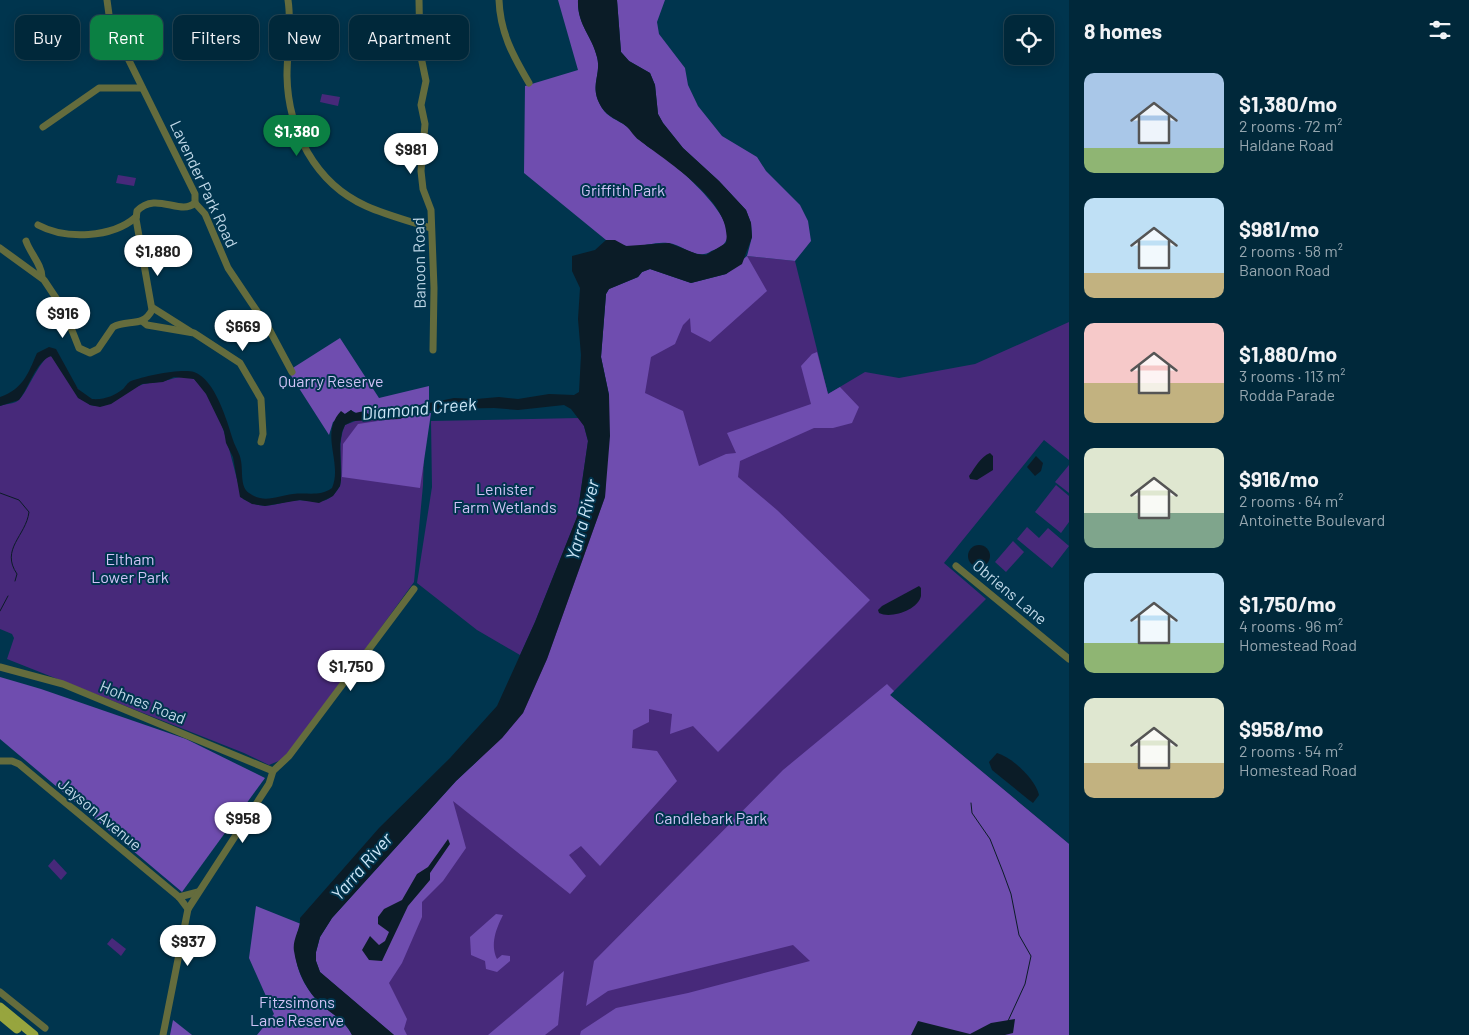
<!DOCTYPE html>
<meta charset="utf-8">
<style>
:root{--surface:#00283a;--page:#0a3042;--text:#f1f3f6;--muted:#95a6af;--line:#224454;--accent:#0b8043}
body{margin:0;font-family:Barlow,sans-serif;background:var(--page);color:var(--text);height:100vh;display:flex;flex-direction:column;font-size:19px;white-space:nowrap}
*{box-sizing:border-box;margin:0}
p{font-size:16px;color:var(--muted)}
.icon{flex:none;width:28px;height:28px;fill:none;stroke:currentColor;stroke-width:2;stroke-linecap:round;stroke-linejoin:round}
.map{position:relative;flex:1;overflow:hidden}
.side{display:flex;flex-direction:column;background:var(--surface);width:400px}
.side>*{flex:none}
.banner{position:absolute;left:15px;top:15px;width:475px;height:45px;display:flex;gap:10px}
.tools{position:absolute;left:1004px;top:15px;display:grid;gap:10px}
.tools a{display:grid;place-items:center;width:50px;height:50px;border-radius:10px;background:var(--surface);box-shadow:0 2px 12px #0003,0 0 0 1px var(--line);font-size:25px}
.price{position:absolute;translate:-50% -42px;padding:0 11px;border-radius:18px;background:#fff;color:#222;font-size:16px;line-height:32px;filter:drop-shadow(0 1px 2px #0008)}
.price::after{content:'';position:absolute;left:50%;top:30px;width:15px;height:11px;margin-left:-8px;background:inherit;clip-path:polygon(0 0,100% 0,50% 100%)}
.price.active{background:var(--accent);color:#fff}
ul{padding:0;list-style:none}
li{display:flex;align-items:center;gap:15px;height:125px;padding:0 15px}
li span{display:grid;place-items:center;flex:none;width:140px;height:100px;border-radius:10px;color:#555}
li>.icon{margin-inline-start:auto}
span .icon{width:60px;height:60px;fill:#fffc;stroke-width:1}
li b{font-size:21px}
h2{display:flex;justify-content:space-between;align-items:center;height:60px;padding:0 15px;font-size:21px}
.tag{padding:0 18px;border-radius:10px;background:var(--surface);box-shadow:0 2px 12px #0003,0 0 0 1px var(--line);font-size:18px;line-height:45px}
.tag.active{background:var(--accent);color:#fff}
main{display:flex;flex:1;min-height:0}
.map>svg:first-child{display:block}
.green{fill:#47297a}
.forest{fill:#6f4daf}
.water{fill:#0b1c27}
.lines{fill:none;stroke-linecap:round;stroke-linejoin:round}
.stream{stroke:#0b1c27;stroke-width:1}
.minor{stroke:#646c3d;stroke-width:7}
.major{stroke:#97a53e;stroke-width:9}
.labels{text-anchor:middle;stroke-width:4;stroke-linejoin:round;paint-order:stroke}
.street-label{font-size:16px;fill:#c1d9e9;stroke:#00354e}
.park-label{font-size:16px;fill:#d0c3f6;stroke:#00354e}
.water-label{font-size:18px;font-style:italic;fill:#cde7f8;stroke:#00354e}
</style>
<main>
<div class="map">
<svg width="1069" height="1035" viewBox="0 0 1069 1035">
<rect width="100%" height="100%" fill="#00354e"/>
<g class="green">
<path d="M322,94L340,97L338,106L320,102Z"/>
<path d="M118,175L136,178L134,186L116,183Z"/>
<path d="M747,256L795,261L828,394L865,372L899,378L975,364L1069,322V460L1044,440L944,563L986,599L890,695L1069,844V1035H394L320,972L535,684L609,395Z"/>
<path d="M49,356L54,357L90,405C114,410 120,392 141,385C148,382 157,383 164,381C174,379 183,374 194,379C225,408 230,461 243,499C265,510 269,505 291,501C311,497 326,511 340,486C344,466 336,445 345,425L358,420L400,418L425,412L423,485L414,582L298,742L281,760L269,765L244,753L7,659L14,638L12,634L0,629V406C5,404 11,404 16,402C26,397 36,365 49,356Z"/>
<path d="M579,418L584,426L588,441L577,517L535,622L520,655L477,630L417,583L432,487L431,421Z"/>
<path d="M1069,465V493L1055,482Z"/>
<path d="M1056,485L1069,496V522L1061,533L1035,512Z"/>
<path d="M1027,527L1039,538L1048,528L1069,546L1052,568L1017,539Z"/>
<path d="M1013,541L1024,552L1006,572L995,562Z"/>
<path d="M54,859L67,873L61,880L48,866Z"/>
<path d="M112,938L126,949L121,956L107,944Z"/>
</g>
<g class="forest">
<path d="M558,0H578C577,25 592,35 597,57C602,76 588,85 602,108C607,117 618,120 626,126C633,130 638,139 645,144C649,149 656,150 661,154C677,167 760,235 714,250C710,251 708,254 704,254C691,256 681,244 668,243C655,241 640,248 627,246C618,245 617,239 606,240L524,173L525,86L578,70Z"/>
<path d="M617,0H665L657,22L659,34L685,68L688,85L698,106L722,136L757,157L766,171L800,205L808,221L811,241L795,261L747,256L767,291L710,342L691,332L690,318L683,325L675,344L651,357L645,393L683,411L699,466L726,454L736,453L727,433L811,404L801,366L812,354L817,352L828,394L840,387L859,407L852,423L833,428H814L740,461L738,477L777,510L870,600L718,752L693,726L670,734L672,714L649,709V722L633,730L632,748L657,751L677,781L600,866L581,846L569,855L586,876L570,894L453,801L466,848L443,881L422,902V917L402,963L389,983L407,1019L404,1029L407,1035H394L320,972L316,961V952L320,937L332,918L456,781L502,738L523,713L547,659L605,497L609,395L601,357L606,294L609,289L638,277L642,272L650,269L691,283L726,274L747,256L752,237L751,223L746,210L719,181L683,148L663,123L658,114L655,85L650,73L629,61L621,52Z"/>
<path d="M340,338L379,398L429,386V403C411,407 365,422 351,410L333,422L329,435L288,371Z"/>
<path d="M431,413L420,488L342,477L343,444L358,424Z"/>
<path d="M0,677L41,689L186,739L265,778L182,892L0,739Z"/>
<path d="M887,684L894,691L890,695L1069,844V1035H580L581,1031L616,1008L688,993L810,961L793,945L608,991L586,1006L594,961L783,770Z"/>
<path d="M256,906L301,924C287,952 300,985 322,1005C333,1015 345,1021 352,1035H257L274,1014L249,958Z"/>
<path d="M496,914L503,915C496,929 490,944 497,959L502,955L510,956V961L497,972L486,969L485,961L471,955L470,937Z"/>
<path d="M564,971L558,1025L545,1035H488Z"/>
<path d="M173,1020L192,1035H170Z"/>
</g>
<g class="water">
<path d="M578,0H617L621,52L629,61L650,73L655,85L658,114L663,123L683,148L719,181L746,210L751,223L752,237L742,264L726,274L691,283L650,269L642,272L638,277L609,289L606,294L601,357L609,395L610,436L605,497L547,659L523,713L502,738L456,781L332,918L320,937L316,952V961L320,972L394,1035H352C346,1021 333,1015 322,1005C307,992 297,971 294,951C292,939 301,929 300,918L379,828L450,758L497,706L535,622L577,517L588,441L584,426L571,409L564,405L518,410L494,408L442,409L411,414L400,419L353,421L345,425L342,432L340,444L341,480L340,486L333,496L319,503L300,500L265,506L252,504L240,497L233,457L226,443L224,431L206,394L194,379L174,377L163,382L142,384L111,404L100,407L90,405L78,398L51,356C36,361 29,388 19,400L0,406V397C23,389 28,374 37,353L49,347L56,349L78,389L92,399C104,400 114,396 123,389C126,386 127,383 131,381C144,376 182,368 194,372C215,379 227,421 233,440C235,447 240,453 241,461C243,471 240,487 249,493C264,504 277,496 293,494C307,492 319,497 332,488C343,463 319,434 341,411L345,414L351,410L355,413L364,411L370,415L454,398L476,399L499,397L518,399L549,394L574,395L579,392L581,355L578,319L580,288L572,271V256L595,250L606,240H615L626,246L669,243L697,254L706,255L726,243C734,202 667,162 639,140C634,137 631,130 626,126C619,120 608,117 602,108C588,86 602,76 597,57C592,36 577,25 578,0Z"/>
<path d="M990,453L993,456V470L977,480L970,479L969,476C975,468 980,457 990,453Z"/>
<path d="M1036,456L1043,463L1041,471L1035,476L1027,467Z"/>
<circle cx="979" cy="556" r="11"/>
<path d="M919,586L921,588C921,590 921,593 921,596C918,610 891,619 879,613L878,610L882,606Z"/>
<path d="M997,753C1013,758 1035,779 1039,795L1033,803L1029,800L992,770L989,762Z"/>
<path d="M448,839L450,844L430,873V880L408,906L382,961L369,960L362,950L370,936L379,945L385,941L389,932L378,924V917L384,909L402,900L417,874L428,867Z"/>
<path d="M1015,1019L1013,1033L1005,1035H911L918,1021L970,1034L991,1023Z"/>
</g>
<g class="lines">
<g class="stream">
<path d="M370,414L381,413"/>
<path d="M0,493L19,500L29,512C26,536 0,549 17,574L15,581"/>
<path d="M0,611L8,596"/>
<path d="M971,803L972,813L990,839L1003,872L1011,894L1019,935L1031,956L1025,984L1008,1021"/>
</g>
<g class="minor">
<path d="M107,0L110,22L195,194V203"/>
<path d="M288,0C292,26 287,50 287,76C288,130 315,183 366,206C386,215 409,221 431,228"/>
<path d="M419,0L420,52L426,81L421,105L425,124L421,171L423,189L431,210L434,288L433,350"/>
<path d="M499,0C500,32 513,56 529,83"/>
<path d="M43,127L99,88H142"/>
<path d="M195,203L205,214L228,268L269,329L292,372"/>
<path d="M38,225C66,240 112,238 136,217"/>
<path d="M26,241C30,253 42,265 42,277"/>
<path d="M0,248L44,280L64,310L79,348L90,353L98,349L113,327C128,319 143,328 152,310L136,219L137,211C156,191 180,216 195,203"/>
<path d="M153,308L191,332"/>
<path d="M142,321L147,325L194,333L240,363L261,399L263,434L261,442"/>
<path d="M956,566L1069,659"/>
<path d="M0,667L63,684L273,771"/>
<path d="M0,761H12L19,764L179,897L188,909"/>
<path d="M179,897L198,892"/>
<path d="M0,992L45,1028"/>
<path d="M163,1035L188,909L269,784L273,771L289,756L414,589"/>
</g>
<g class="major">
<path d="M0,1007L34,1035"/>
<path d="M0,1015L17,1029"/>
</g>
</g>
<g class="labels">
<g class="street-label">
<text transform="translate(204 184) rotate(65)" y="6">Lavender Park Road</text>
<text transform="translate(419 263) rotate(-91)" y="6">Banoon Road</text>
<text transform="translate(1010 592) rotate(40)" y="6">Obriens Lane</text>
<text transform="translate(143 702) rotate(22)" y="6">Hohnes Road</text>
<text transform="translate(100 814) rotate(40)" y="6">Jayson Avenue</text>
</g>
<g class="park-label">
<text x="623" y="196">Griffith Park</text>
<text x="331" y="387">Quarry Reserve</text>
<text x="505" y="495">Lenister<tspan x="505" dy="18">Farm Wetlands</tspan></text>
<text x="130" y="565">Eltham<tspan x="130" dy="18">Lower Park</tspan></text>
<text x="711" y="824">Candlebark Park</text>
<text x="297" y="1008">Fitzsimons<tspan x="297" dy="18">Lane Reserve</tspan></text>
</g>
<g class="water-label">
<text transform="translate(419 409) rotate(-5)" y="6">Diamond Creek</text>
<text transform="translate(583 520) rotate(-75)" y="6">Yarra River</text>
<text transform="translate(362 867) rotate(-49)" y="6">Yarra River</text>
</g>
</g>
</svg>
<div class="tools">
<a><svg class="icon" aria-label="locate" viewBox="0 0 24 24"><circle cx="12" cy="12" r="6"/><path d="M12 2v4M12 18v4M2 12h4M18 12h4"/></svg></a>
</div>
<b class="price active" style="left:297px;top:157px">$1,380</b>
<b class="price" style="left:411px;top:175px">$981</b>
<b class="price" style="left:158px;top:277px">$1,880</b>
<b class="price" style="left:63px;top:339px">$916</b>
<b class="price" style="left:243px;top:352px">$669</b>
<b class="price" style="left:351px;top:692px">$1,750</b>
<b class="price" style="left:243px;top:844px">$958</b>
<b class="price" style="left:188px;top:967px">$937</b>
<div class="banner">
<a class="tag">Buy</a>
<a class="tag active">Rent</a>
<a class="tag">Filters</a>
<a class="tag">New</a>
<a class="tag">Apartment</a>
</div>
</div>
<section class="side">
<h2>8 homes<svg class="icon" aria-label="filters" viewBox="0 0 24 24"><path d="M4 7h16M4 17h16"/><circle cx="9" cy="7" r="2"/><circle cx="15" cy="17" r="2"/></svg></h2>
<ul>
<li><span style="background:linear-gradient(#a9c7e8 75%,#8fb573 0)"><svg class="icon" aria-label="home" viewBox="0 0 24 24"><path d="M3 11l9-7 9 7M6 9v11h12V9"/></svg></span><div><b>$1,380/mo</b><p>2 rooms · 72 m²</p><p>Haldane Road</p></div></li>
<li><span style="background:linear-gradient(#bfe0f5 75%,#c2b280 0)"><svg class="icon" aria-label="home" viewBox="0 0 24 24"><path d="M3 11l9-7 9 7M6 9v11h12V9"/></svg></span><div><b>$981/mo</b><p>2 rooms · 58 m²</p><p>Banoon Road</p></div></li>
<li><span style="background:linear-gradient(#f6c9c9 60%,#c2b280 0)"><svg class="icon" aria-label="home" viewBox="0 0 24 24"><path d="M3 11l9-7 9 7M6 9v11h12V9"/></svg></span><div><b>$1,880/mo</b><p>3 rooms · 113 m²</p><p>Rodda Parade</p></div></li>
<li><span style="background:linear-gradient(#dfe7d0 65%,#7fa58c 0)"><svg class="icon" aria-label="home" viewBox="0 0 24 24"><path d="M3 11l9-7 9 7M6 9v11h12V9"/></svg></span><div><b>$916/mo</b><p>2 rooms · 64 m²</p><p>Antoinette Boulevard</p></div></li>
<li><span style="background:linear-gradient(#bfe0f5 70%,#8fb573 0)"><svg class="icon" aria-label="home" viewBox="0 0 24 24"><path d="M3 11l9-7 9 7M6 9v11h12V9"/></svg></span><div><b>$1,750/mo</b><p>4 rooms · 96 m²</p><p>Homestead Road</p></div></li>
<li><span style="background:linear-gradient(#dfe7d0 65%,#c2b280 0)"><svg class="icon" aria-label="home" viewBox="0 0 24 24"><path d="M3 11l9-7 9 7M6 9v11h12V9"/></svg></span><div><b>$958/mo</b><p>2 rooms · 54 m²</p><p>Homestead Road</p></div></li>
</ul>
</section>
</main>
